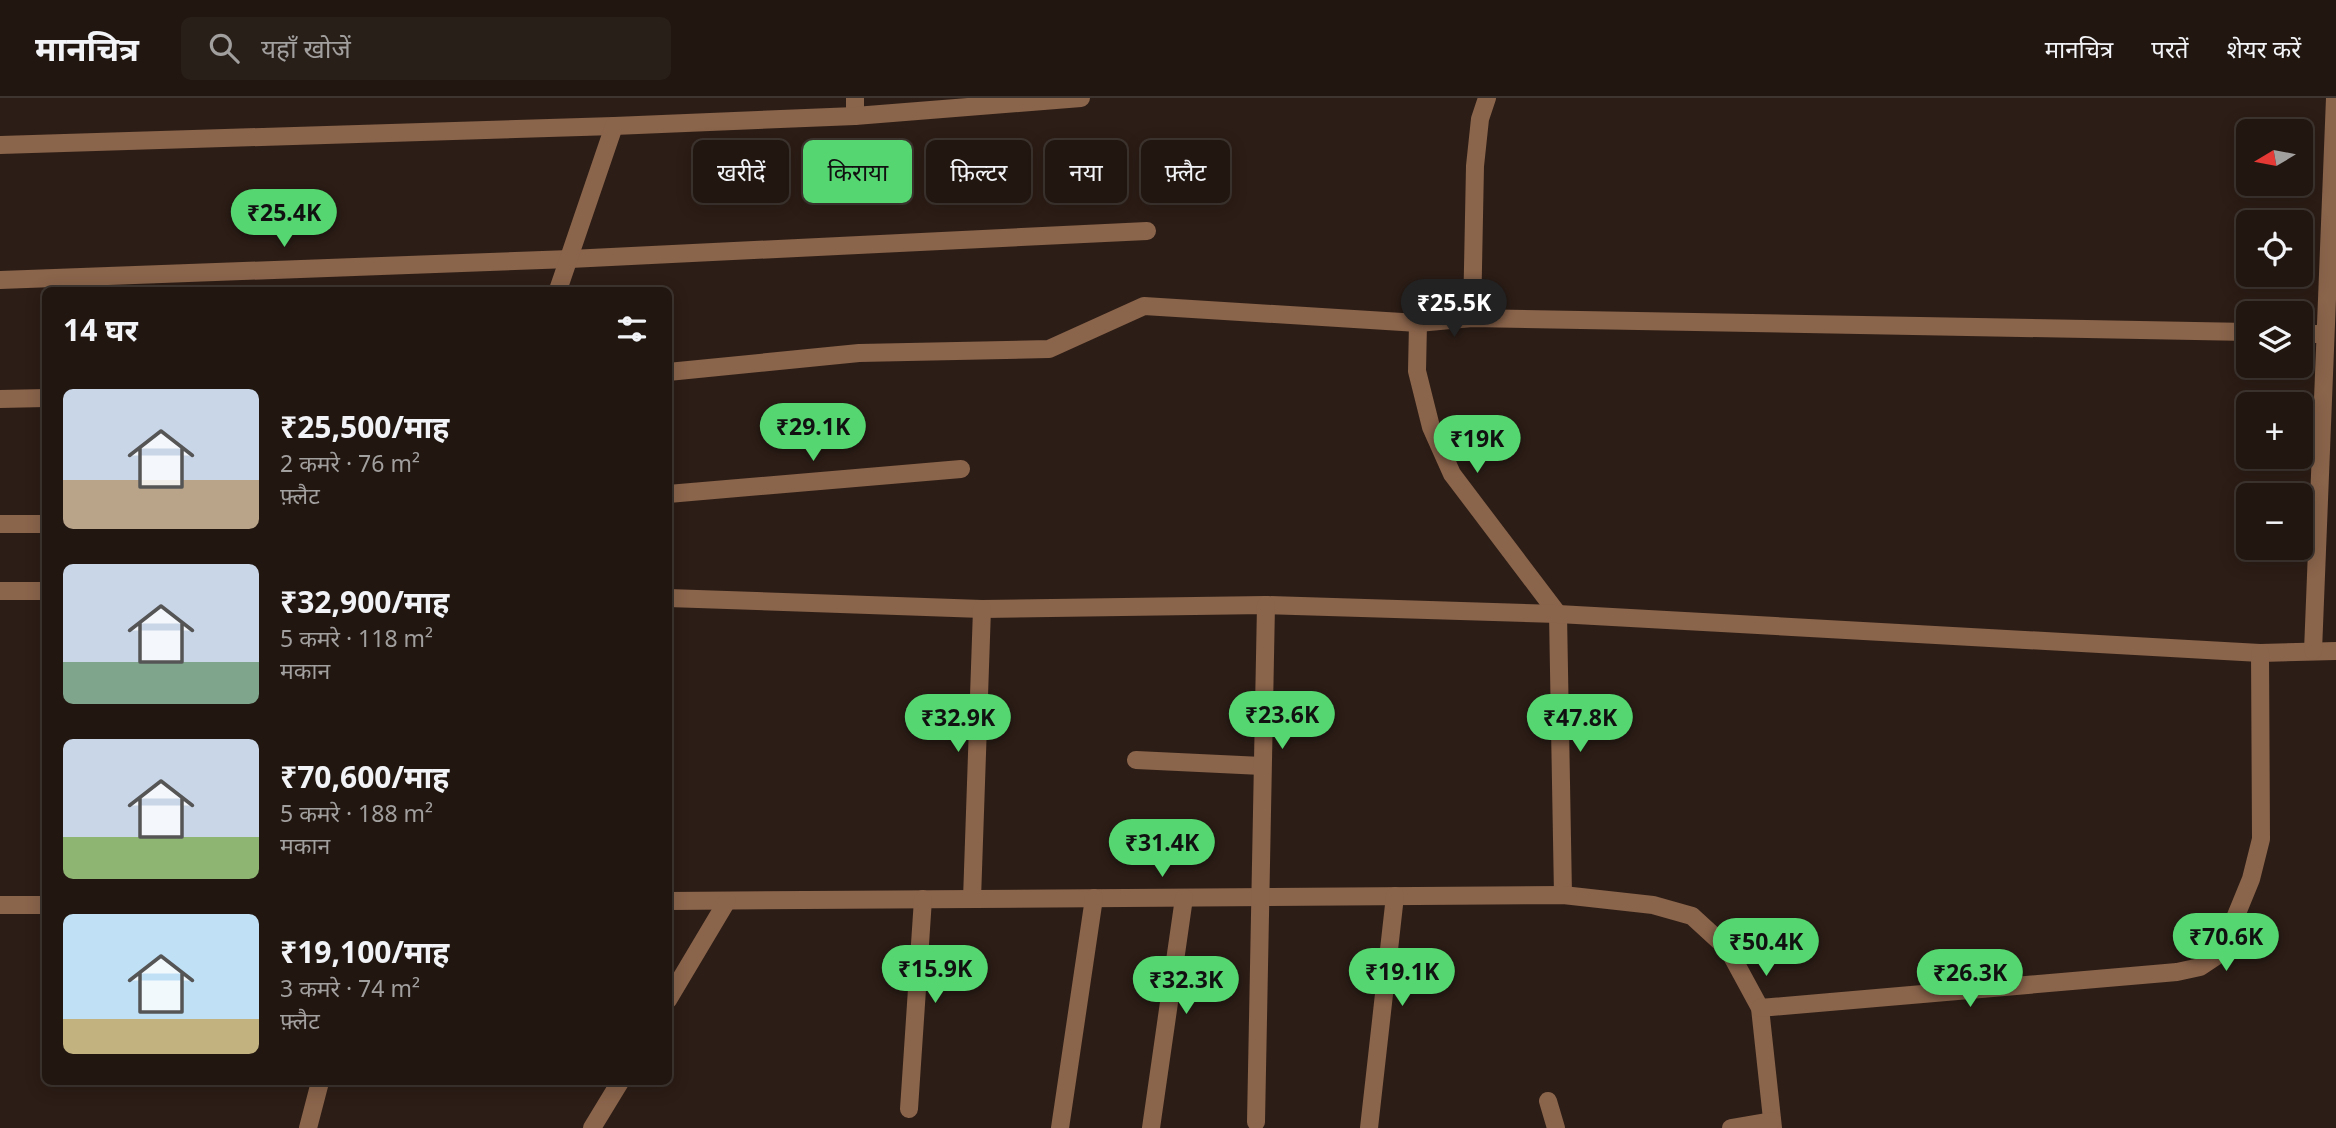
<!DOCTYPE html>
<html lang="hi">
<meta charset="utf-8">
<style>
:root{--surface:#211610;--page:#291f19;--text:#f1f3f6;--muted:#a29f9f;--line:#3e3530;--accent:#56d671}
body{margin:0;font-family:"Noto Sans","Noto Sans Devanagari",sans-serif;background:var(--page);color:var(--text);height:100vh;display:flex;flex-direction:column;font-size:26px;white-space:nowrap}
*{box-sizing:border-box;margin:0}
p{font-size:23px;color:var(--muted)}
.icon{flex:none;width:38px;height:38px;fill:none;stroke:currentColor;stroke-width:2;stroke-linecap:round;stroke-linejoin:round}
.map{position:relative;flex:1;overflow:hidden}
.side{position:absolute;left:42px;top:189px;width:630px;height:798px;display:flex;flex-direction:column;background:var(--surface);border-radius:10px;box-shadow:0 4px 18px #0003,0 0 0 2px var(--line)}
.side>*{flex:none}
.guide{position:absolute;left:693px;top:42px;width:665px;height:63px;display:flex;gap:14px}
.needle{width:46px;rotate:260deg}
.fabs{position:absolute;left:2236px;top:21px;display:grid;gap:14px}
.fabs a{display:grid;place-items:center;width:77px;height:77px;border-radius:10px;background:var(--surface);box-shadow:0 4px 18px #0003,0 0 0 2px var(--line);font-size:35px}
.price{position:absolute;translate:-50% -60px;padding:0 16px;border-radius:24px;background:var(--accent);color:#111;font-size:23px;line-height:46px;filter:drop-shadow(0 2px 4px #0008)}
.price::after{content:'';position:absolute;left:50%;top:42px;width:21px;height:16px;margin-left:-10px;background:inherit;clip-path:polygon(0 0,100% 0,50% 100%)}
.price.on{background:#222;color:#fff}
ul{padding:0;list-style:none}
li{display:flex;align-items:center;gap:21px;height:175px;padding:0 21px}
li span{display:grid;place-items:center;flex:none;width:196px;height:140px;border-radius:10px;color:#555}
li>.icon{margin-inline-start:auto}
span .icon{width:84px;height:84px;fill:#fffc;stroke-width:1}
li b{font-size:30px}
h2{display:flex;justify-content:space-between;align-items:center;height:84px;padding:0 21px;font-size:30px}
.tag{padding:0 24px;border-radius:10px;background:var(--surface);box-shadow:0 4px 18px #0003,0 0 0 2px var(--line);font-size:24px;line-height:63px}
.tag.on{background:var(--accent);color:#111}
header{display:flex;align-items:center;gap:42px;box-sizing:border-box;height:98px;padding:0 35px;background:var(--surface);border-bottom:2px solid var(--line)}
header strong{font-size:33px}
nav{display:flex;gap:38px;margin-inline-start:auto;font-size:24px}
.search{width:490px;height:63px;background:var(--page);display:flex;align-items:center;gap:18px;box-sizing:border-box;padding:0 24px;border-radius:10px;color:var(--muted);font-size:26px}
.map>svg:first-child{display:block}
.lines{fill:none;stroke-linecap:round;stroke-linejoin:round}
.minor{stroke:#8a644b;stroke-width:18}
</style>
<header>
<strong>मानचित्र</strong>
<div class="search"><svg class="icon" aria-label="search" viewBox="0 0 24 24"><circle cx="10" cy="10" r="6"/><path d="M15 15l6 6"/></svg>यहाँ खोजें</div>
<nav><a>मानचित्र</a><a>परतें</a><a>शेयर करें</a></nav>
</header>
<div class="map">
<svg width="2336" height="1030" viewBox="0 0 2336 1030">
<rect width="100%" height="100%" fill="#2c1d16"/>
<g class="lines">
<g class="minor">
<path d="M855,18V0"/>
<path d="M0,47L614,28"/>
<path d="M0,182L570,161L1147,133"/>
<path d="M558,192L614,28L855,18L1081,0"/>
<path d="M1472,220L1475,68L1480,21L1487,0"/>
<path d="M1418,225L1417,273L1431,329L1452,376L1558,516L1563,797"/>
<path d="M2301,236H2324"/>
<path d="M668,274L859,255L1049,251L1144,208L1418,225L1472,220L2249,234"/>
<path d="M0,301L46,300"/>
<path d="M668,396L961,371"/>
<path d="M0,426H46"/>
<path d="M0,493H46"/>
<path d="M668,500L982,511L1266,507L1558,516L2260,555L2336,553"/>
<path d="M2313,553L2335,0"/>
<path d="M1136,662L1262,668"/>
<path d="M972,801L982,511"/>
<path d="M668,803L1563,797L1653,807L1692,818L1728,851L1760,910L1773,1030"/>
<path d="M0,807H46"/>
<path d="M668,902L727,803"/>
<path d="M1760,910L2177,874L2200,869L2215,859L2233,825L2251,781L2261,741L2260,555"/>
<path d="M1548,1003L1556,1030"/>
<path d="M909,1011L923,801"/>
<path d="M1256,1024L1266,507"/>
<path d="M308,1030L320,984"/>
<path d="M592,1030L620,984"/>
<path d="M1060,1030L1094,800"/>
<path d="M1151,1030L1184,800"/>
<path d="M1369,1030L1395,798"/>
<path d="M1731,1030L1772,1023"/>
</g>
</g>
</svg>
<div class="fabs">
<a><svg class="needle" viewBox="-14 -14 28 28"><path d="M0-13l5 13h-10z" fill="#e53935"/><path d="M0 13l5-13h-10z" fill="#a29f9f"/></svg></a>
<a><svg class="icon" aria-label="locate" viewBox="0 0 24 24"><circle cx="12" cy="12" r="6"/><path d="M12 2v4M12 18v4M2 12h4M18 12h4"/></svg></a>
<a><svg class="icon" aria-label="layers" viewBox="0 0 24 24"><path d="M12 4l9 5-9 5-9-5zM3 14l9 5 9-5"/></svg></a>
<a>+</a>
<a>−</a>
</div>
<b class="price" style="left:284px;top:151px">₹25.4K</b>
<b class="price on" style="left:1454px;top:241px">₹25.5K</b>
<b class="price" style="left:813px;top:365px">₹29.1K</b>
<b class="price" style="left:1477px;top:377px">₹19K</b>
<b class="price" style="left:1282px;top:653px">₹23.6K</b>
<b class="price" style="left:958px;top:656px">₹32.9K</b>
<b class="price" style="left:1580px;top:656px">₹47.8K</b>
<b class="price" style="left:1162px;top:781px">₹31.4K</b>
<b class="price" style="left:2226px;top:875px">₹70.6K</b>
<b class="price" style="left:1766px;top:880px">₹50.4K</b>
<b class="price" style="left:935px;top:907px">₹15.9K</b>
<b class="price" style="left:1402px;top:910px">₹19.1K</b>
<b class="price" style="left:1970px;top:911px">₹26.3K</b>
<b class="price" style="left:1186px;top:918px">₹32.3K</b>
<div class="guide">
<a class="tag">खरीदें</a>
<a class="tag on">किराया</a>
<a class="tag">फ़िल्टर</a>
<a class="tag">नया</a>
<a class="tag">फ़्लैट</a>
</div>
<section class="side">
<h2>14 घर<svg class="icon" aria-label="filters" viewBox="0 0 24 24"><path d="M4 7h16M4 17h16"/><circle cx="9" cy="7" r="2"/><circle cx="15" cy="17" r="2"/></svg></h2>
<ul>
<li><span style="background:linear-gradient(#c9d6e8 65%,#b9a48a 0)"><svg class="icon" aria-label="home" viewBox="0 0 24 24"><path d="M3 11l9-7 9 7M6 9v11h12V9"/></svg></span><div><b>₹25,500/माह</b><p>2 कमरे · 76 m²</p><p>फ़्लैट</p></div></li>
<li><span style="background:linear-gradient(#c9d6e8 70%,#7fa58c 0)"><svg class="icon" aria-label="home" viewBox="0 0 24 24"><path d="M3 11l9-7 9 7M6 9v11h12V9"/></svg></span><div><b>₹32,900/माह</b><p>5 कमरे · 118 m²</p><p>मकान</p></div></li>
<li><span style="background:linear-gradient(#c9d6e8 70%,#8fb573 0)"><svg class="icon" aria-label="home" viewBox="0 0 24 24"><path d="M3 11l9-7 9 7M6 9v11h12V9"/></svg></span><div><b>₹70,600/माह</b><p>5 कमरे · 188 m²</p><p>मकान</p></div></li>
<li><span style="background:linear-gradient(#bfe0f5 75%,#c2b280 0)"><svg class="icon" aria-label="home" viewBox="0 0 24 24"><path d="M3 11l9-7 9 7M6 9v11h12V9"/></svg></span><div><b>₹19,100/माह</b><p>3 कमरे · 74 m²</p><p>फ़्लैट</p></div></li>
</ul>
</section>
</div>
